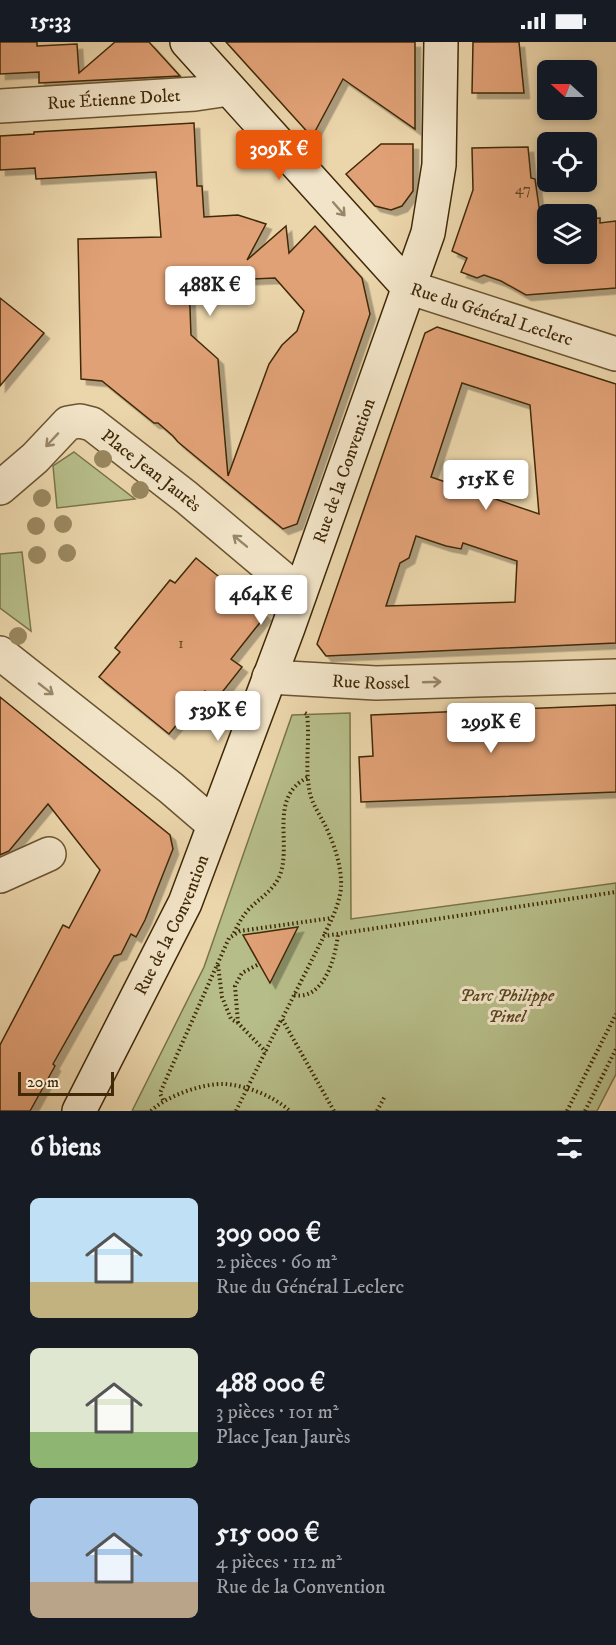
<!DOCTYPE html>
<html lang="fr">
<meta charset="utf-8">
<style>
:root{--surface:#171b24;--page:#242831;--text:#f1f3f6;--muted:#9ea1a6;--accent:#ea580c}
body{margin:0;font-family:"IM FELL DW Pica",serif;background:var(--page);color:var(--text);height:100vh;display:flex;flex-direction:column;font-size:22px;white-space:nowrap}
*{box-sizing:border-box;margin:0}
p{font-size:20px;color:var(--muted)}
.icon{flex:none;width:33px;height:33px;fill:none;stroke:currentColor;stroke-width:2;stroke-linecap:round;stroke-linejoin:round}
.map{position:relative;height:1069px;overflow:hidden}
.drawer{display:flex;flex-direction:column;background:var(--surface);flex:1}
.drawer>*{flex:none}
.needle{width:39px;rotate:291deg}
.controls{position:absolute;left:537px;top:18px;display:grid;gap:12px}
.controls a{display:grid;place-items:center;width:60px;height:60px;border-radius:9px;background:var(--surface);box-shadow:0 3px 9px #0003;font-size:30px}
.scale{position:absolute;left:18px;bottom:15px;width:96px;box-sizing:border-box;padding-left:6px;border:3px solid #3f2907;border-top:0;font-size:16px;line-height:21px;white-space:nowrap;color:#3f2907;-webkit-text-stroke:4px #f2e4c8;paint-order:stroke}
.price{position:absolute;translate:-50% -51px;padding:0 14px;border-radius:6px;background:#fff;color:#222;font-size:20px;line-height:39px;filter:drop-shadow(0 2px 3px #0008)}
.price::after{content:'';position:absolute;left:50%;top:36px;width:18px;height:14px;margin-left:-9px;background:inherit;clip-path:polygon(0 0,100% 0,50% 100%)}
.price.selected{background:var(--accent);color:#fff}
ul{padding:0;list-style:none}
li{display:flex;align-items:center;gap:18px;height:150px;padding:0 30px}
li span{display:grid;place-items:center;flex:none;width:168px;height:120px;border-radius:9px;color:#555}
li>.icon{margin-inline-start:auto}
span .icon{width:72px;height:72px;fill:#fffc;stroke-width:1}
li b{font-size:26px}
h2{display:flex;justify-content:space-between;align-items:center;height:72px;padding:0 30px;font-size:26px}
.status{display:flex;justify-content:space-between;align-items:center;height:42px;padding:0 30px;background:var(--surface);direction:ltr}
.status svg{height:16px;fill:currentColor}
.map>svg:first-child{display:block}
.green{fill:#b6bd89;stroke:#7a7348;stroke-width:1.5}
.building{fill:#e1a176;stroke:#3f2907;stroke-width:1.5;fill-rule:evenodd;filter:url(#shadow)}
.lines{fill:none;stroke-linecap:round;stroke-linejoin:round}
.minor-casing{stroke:#6a5430;stroke-width:36}
.secondary-casing{stroke:#3f2907;stroke-width:36}
.path{stroke:#3f2907;stroke-width:4;stroke-dasharray:1.5 3;stroke-linecap:butt}
.minor{stroke:#f2e4c8;stroke-width:33}
.secondary{stroke:#f2e4c8;stroke-width:33}
.tree{fill:#9a875f}
.oneway{stroke:#988668}
.labels{text-anchor:middle;stroke-width:6;stroke-linejoin:round;paint-order:stroke}
.number-label{font-size:15px;fill:#684723}
.street-label{font-size:18px;fill:#3f2907;stroke:#f2e4c8}
.park-label{font-size:18px;font-style:italic;fill:#574721;stroke:#f2e4c8}
</style>
<div class="status"><b>15:33</b><svg viewBox="0 0 49 12"><path d="M0 12V9h3v3zM5 12V6h3v6zM10 12V3h3v9zM15 12V0h3v12zM26 1h20v11H26zM47 4h2v5h-2z"/></svg></div>
<div class="map">
<svg width="616" height="1069" viewBox="0 0 616 1069">
<defs>
<filter id="shadow"><feDropShadow dx="5.5" dy="5.5" stdDeviation="0" flood-color="#0004"/></filter>
</defs>
<rect width="100%" height="100%" fill="#ebd5ab"/>
<filter id="stains"><feTurbulence type="fractalNoise" baseFrequency=".00333" numOctaves="4"/><feColorMatrix values="0 0 0 0 .2 0 0 0 0 .09 0 0 0 0 .02 0 0 0 .5 -.17"/></filter>
<radialGradient id="worn" r=".72"><stop offset=".6" stop-color="#630" stop-opacity="0"/><stop offset="1" stop-color="#630" stop-opacity=".3"/></radialGradient>
<g class="green">
<path d="M74,410L135,457L57,466L53,424Z"/>
<path d="M22,510L31,589L0,566V512Z"/>
<path d="M350,671L351,877L616,841V1032L597,1069H132L204,925L292,673Z"/>
</g>
<g class="building">
<path d="M0,0H37V4L77,2L79,31L115,0H149L180,34L39,41V30L0,32Z"/>
<path d="M226,0H415V87L343,37L312,95Z"/>
<path d="M473,0H519L524,51H472Z"/>
<path d="M194,81L197,144H202L204,175L238,173L266,182L247,218L286,184L289,211L315,184L362,236L370,272L297,482L283,487L178,400L173,394L158,381H154L102,339L81,337L78,197L161,195L156,130L36,137L35,126L0,128V94L34,92V90ZM275,236L304,269L297,289L282,303L269,322L228,434L218,317L191,293L189,240Z"/>
<path d="M381,102H413V149L402,164L391,168L375,164L346,132Z"/>
<path d="M528,105L531,136L535,137L541,179H548V212H586V177L600,176V181L616,179V246L526,253L501,239L484,233L477,236L461,230L467,216L452,209L473,148L472,106Z"/>
<path d="M0,256L44,291L0,344Z"/>
<path d="M437,285L616,342V601L326,614L317,602L425,291ZM462,341L530,363L539,472L431,435ZM416,494L446,504L461,507L463,501L517,519L515,560L386,564L400,521L409,516Z"/>
<path d="M196,516L266,573L231,617L242,625L216,658L205,649L169,692L99,635L120,610L115,606L170,538L175,541Z"/>
<path d="M0,655L170,793L173,807L145,878L136,895L131,892L121,912L114,914L53,1022L55,1024L30,1069H0V1003L63,883L69,886L100,828L48,762L9,809L0,813Z"/>
<path d="M616,663V750L361,760L359,715L373,714L371,673Z"/>
<path d="M298,885L270,941L243,893Z"/>
</g>
<g class="lines">
<g class="minor-casing">
<g id="minor">
<path id="s1" d="M0,64L195,52L229,47"/>
<path id="s2" d="M408,245L616,312"/>
<path id="s3" d="M0,446L35,416L68,381L80,379L92,382L186,455L300,551"/>
<path d="M0,611L171,746L214,783"/>
<path id="s4" d="M269,635L376,641L616,634"/>
<path d="M0,834L49,812"/>
</g>
</g>
<g class="secondary-casing">
<g id="secondary">
<path d="M187,0L408,245"/>
<path id="s5" d="M79,1069L185,861L288,586L428,191L439,123L441,0"/>
</g>
</g>
<g class="path">
<path d="M305,671L307,672C310,697 305,722 309,746C311,763 323,776 329,792C336,807 342,829 341,845C340,861 331,879 324,893"/>
<path d="M234,891C238,882 242,875 249,867C260,856 274,848 280,833C292,800 268,756 308,735"/>
<path d="M218,923L222,955L231,977L238,981L266,1010"/>
<path d="M294,953C324,959 336,914 338,892"/>
<path d="M238,981L235,944L242,931L259,922"/>
<path d="M163,1058L160,1051L229,896L240,889L332,876"/>
<path d="M151,1069C166,1054 203,1041 225,1042C248,1044 273,1054 290,1069"/>
<path d="M236,1069L281,978"/>
<path d="M334,1069L282,977L324,894L616,850"/>
<path d="M377,1069L385,1054"/>
<path d="M567,1069L616,972"/>
<path d="M585,1069L616,1007"/>
</g>
<use href="#minor" class="minor"/>
<use href="#secondary" class="secondary"/>
</g>
<g class="tree">
<circle cx="103" cy="417" r="9"/>
<circle cx="140" cy="448" r="9"/>
<circle cx="42" cy="456" r="9"/>
<circle cx="63" cy="482" r="9"/>
<circle cx="36" cy="484" r="9"/>
<circle cx="67" cy="511" r="9"/>
<circle cx="37" cy="513" r="9"/>
<circle cx="18" cy="594" r="9"/>
</g>
<defs><path id="oneway-shaft" d="M-6 0H5M1.5-3L5.5 0L1.5 3" fill="none" stroke-width="1.6" stroke-linecap="round" stroke-linejoin="round" transform="scale(1.5)"/></defs>
<g class="oneway">
<use href="#oneway-shaft" transform="translate(339 167) rotate(49)"/>
<use href="#oneway-shaft" transform="translate(52 398) rotate(133)"/>
<use href="#oneway-shaft" transform="translate(240 499) rotate(-141)"/>
<use href="#oneway-shaft" transform="translate(432 640) rotate(-2)"/>
<use href="#oneway-shaft" transform="translate(46 647) rotate(38)"/>
</g>
<g class="labels">
<g class="number-label">
<text x="523" y="152">47</text>
<text x="181" y="606">1</text>
</g>
<g class="street-label">
<text dy="6" stroke="none"><textPath href="#s1" startOffset="114">Rue Étienne Dolet</textPath></text>
<text dy="6" stroke="none"><textPath href="#s2" startOffset="88">Rue du Général Leclerc</textPath></text>
<text dy="6" stroke="none"><textPath href="#s3" startOffset="194">Place Jean Jaurès</textPath></text>
<text dy="6" stroke="none"><textPath href="#s5" startOffset="694">Rue de la Convention</textPath></text>
<text dy="6" stroke="none"><textPath href="#s4" startOffset="102">Rue Rossel</textPath></text>
<text dy="6" stroke="none"><textPath href="#s5" startOffset="208">Rue de la Convention</textPath></text>
</g>
<g class="park-label">
<text x="507" y="959">Parc Philippe<tspan x="507" dy="21">Pinel</tspan></text>
</g>
</g>
<rect width="100%" height="100%" filter="url(#stains)"/>
<rect width="100%" height="100%" fill="url(#worn)"/>
</svg>
<div class="controls">
<a><svg class="needle" viewBox="-14 -14 28 28"><path d="M0-13l5 13h-10z" fill="#e53935"/><path d="M0 13l5-13h-10z" fill="#9ea1a6"/></svg></a>
<a><svg class="icon" aria-label="locate" viewBox="0 0 24 24"><circle cx="12" cy="12" r="6"/><path d="M12 2v4M12 18v4M2 12h4M18 12h4"/></svg></a>
<a><svg class="icon" aria-label="layers" viewBox="0 0 24 24"><path d="M12 4l9 5-9 5-9-5zM3 14l9 5 9-5"/></svg></a>
</div>
<div class="scale">20 m</div>
<b class="price selected" style="left:279px;top:139px">309K €</b>
<b class="price" style="left:210px;top:275px">488K €</b>
<b class="price" style="left:486px;top:469px">515K €</b>
<b class="price" style="left:261px;top:584px">464K €</b>
<b class="price" style="left:218px;top:700px">539K €</b>
<b class="price" style="left:491px;top:712px">299K €</b>
</div>
<section class="drawer">
<h2>6 biens<svg class="icon" aria-label="filters" viewBox="0 0 24 24"><path d="M4 7h16M4 17h16"/><circle cx="9" cy="7" r="2"/><circle cx="15" cy="17" r="2"/></svg></h2>
<ul>
<li><span style="background:linear-gradient(#bfe0f5 70%,#c2b280 0)"><svg class="icon" aria-label="home" viewBox="0 0 24 24"><path d="M3 11l9-7 9 7M6 9v11h12V9"/></svg></span><div><b>309 000 €</b><p>2 pièces · 60 m²</p><p>Rue du Général Leclerc</p></div></li>
<li><span style="background:linear-gradient(#dfe7d0 70%,#8fb573 0)"><svg class="icon" aria-label="home" viewBox="0 0 24 24"><path d="M3 11l9-7 9 7M6 9v11h12V9"/></svg></span><div><b>488 000 €</b><p>3 pièces · 101 m²</p><p>Place Jean Jaurès</p></div></li>
<li><span style="background:linear-gradient(#a9c7e8 70%,#b9a48a 0)"><svg class="icon" aria-label="home" viewBox="0 0 24 24"><path d="M3 11l9-7 9 7M6 9v11h12V9"/></svg></span><div><b>515 000 €</b><p>4 pièces · 112 m²</p><p>Rue de la Convention</p></div></li>
</ul>
</section>
